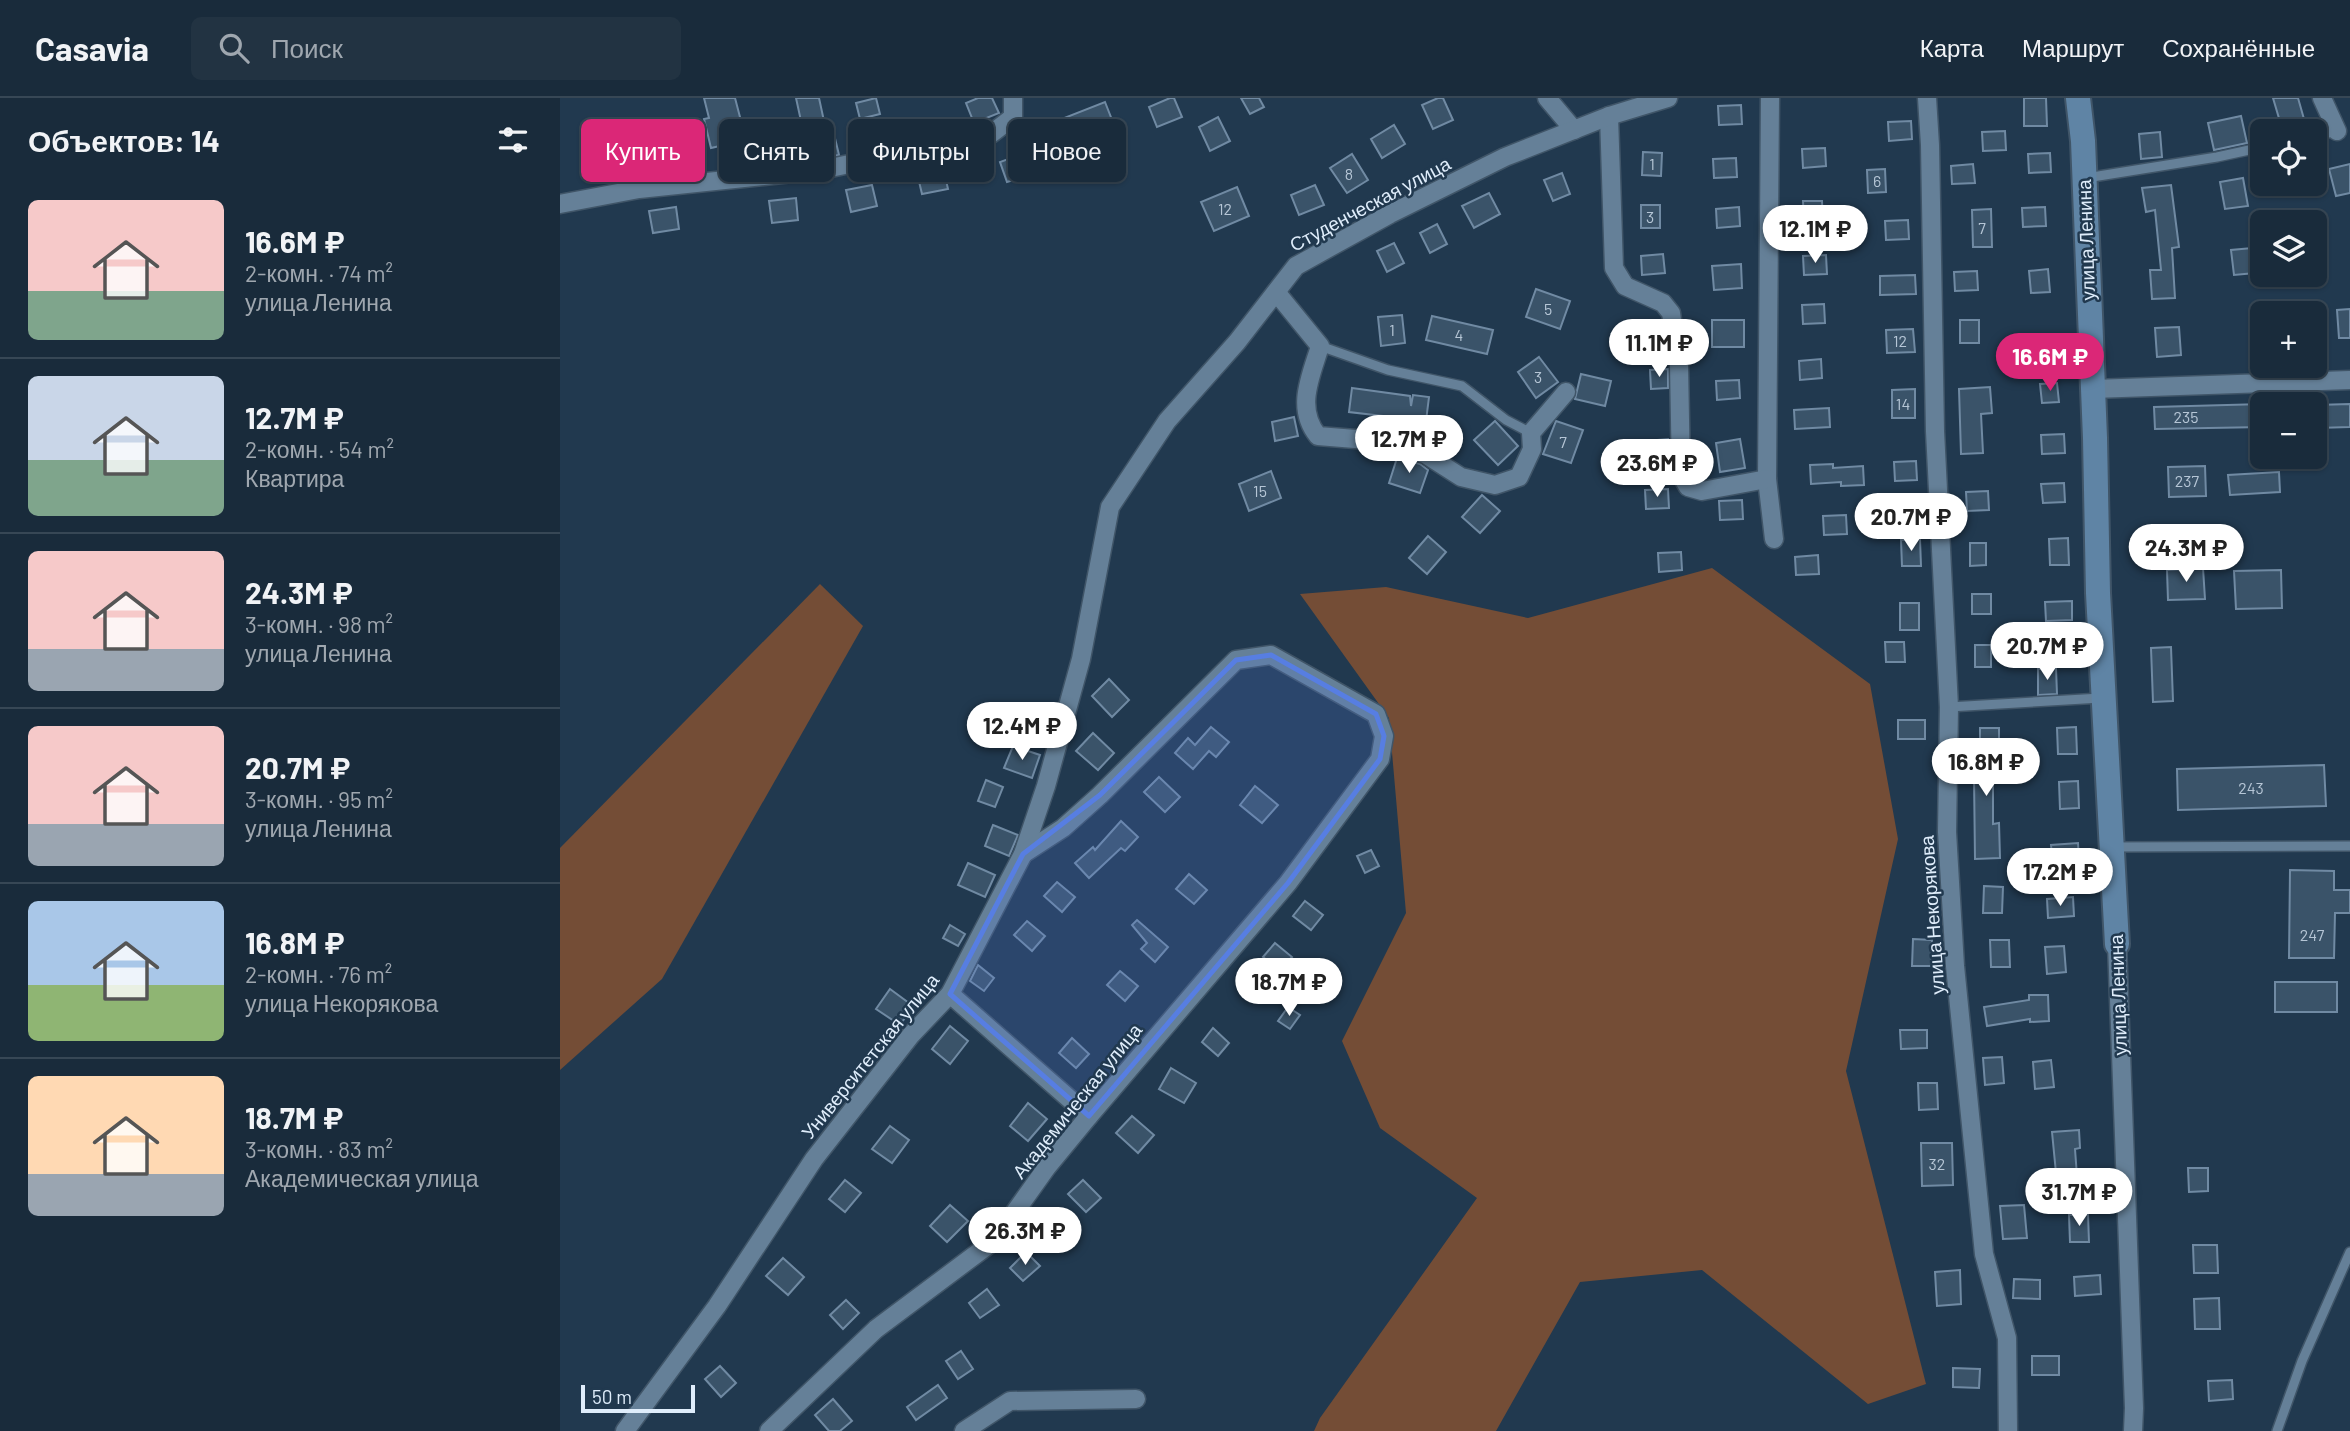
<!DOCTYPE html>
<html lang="ru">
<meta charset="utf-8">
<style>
:root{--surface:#192b3b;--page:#223342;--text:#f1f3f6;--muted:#9fa7af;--line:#374755;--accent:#db2777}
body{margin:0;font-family:Barlow,sans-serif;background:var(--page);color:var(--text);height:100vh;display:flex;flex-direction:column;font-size:26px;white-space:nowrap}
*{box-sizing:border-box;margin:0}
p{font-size:23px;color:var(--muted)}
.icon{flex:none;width:38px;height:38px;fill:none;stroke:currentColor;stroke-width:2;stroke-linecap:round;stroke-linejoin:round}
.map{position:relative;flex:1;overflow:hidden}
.side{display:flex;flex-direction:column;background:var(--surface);width:560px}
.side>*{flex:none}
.banner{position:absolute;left:21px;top:21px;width:665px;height:63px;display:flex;gap:14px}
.controls{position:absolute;left:1690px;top:21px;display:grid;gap:14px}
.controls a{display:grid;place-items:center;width:77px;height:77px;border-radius:10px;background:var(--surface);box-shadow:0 2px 5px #0004,0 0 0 2px var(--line);font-size:35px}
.scale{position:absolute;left:21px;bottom:18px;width:114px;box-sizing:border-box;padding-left:7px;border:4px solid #dfedfb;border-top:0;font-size:19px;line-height:24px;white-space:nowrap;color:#dfedfb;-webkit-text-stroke:5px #21394f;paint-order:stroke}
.price{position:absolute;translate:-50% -60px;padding:0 16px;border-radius:24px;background:#fff;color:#222;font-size:23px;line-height:46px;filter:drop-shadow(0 2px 4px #0008)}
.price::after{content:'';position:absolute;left:50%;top:42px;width:21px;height:16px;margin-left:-10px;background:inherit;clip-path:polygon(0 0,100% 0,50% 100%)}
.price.active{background:var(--accent);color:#fff}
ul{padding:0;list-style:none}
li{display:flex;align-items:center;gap:21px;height:175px;padding:0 28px}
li+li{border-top:2px solid var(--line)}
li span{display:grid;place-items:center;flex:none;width:196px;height:140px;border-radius:10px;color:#555}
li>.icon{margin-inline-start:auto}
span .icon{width:84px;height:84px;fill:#fffc;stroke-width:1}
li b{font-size:30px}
h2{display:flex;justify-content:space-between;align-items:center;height:84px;padding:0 28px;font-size:30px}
.chip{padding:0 24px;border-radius:10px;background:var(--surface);box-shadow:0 2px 5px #0004,0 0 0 2px var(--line);font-size:24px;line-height:63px}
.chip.active{background:var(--accent);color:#fff}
header{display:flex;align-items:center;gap:42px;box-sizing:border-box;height:98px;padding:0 35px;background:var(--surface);border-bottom:2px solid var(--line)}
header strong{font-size:33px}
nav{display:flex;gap:38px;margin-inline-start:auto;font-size:24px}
.search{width:490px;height:63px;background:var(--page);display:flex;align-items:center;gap:18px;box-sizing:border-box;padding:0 24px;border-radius:10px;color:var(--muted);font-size:26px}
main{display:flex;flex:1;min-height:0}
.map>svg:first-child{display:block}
.green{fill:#744d36}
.building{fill:#3a5369;stroke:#708aa3;stroke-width:2}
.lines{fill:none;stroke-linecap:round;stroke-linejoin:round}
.lane-casing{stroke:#405568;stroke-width:12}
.street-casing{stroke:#405568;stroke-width:21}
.secondary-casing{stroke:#405568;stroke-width:28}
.lane{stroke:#658098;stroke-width:9}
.street{stroke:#658098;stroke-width:18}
.secondary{stroke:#5f84a5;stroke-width:24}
.marked{fill:#577ee2;fill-opacity:0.2;stroke:#577ee2;stroke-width:5;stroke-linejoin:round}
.labels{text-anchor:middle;stroke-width:5;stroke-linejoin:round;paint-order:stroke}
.number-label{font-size:16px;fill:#b6c6d6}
.street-label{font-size:19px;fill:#dfedfb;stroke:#21394f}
</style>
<header>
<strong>Casavia</strong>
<div class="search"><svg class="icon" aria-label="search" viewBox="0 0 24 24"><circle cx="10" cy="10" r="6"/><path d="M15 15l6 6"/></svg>Поиск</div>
<nav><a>Карта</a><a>Маршрут</a><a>Сохранённые</a></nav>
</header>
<main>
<section class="side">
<h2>Объектов: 14<svg class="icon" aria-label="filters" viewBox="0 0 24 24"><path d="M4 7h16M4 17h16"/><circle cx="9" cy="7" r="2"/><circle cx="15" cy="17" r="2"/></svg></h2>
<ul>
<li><span style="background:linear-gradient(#f6c9c9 65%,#7fa58c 0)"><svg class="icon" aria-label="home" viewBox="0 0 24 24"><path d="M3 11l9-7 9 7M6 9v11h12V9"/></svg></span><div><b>16.6M ₽</b><p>2-комн. · 74 m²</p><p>улица Ленина</p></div></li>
<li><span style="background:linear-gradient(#c9d6e8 60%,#7fa58c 0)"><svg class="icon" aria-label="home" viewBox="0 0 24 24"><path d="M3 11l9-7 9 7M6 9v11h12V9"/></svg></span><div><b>12.7M ₽</b><p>2-комн. · 54 m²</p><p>Квартира</p></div></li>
<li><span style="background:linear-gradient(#f6c9c9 70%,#9aa5b1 0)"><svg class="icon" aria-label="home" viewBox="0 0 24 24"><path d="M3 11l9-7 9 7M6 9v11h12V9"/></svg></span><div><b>24.3M ₽</b><p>3-комн. · 98 m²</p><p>улица Ленина</p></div></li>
<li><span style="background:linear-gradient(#f6c9c9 70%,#9aa5b1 0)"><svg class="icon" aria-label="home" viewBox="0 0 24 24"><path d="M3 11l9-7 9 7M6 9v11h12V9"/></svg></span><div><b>20.7M ₽</b><p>3-комн. · 95 m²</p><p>улица Ленина</p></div></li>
<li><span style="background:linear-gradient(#a9c7e8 60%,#8fb573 0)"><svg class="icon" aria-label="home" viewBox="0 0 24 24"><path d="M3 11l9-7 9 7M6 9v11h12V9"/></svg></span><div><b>16.8M ₽</b><p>2-комн. · 76 m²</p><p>улица Некорякова</p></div></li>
<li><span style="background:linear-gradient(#ffd9b3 70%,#9aa5b1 0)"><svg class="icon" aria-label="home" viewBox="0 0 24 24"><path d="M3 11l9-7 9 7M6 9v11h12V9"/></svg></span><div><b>18.7M ₽</b><p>3-комн. · 83 m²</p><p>Академическая улица</p></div></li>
</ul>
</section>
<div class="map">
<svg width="1790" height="1333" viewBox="0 0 1790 1333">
<rect width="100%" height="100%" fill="#21394f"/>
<g class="green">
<path d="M1152,470L1310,586L1338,741L1286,973L1366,1286L1308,1306L1142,1172L1020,1184L936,1333H754L760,1320L917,1100L820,1030L782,943L846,815L829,620L740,496L826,489L968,520Z"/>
<path d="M260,486L303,528L102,881L0,972V750Z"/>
</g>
<g class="building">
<path d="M144,0H175L186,42L151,50L144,21L149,20Z"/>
<path d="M236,0H259L267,37L274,36L279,57L253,61L244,22L241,23Z"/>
<path d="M316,0L320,16L300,21L296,5Z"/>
<path d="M418,0H432L439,15L414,25L406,5Z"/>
<path d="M610,0H614L622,19L597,29L589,9Z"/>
<path d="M681,0H699L704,9L690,16Z"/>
<path d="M878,0H883L893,22L873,31L862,7Z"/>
<path d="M1464,0H1486L1487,28H1464Z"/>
<path d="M1713,0H1738L1744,21L1721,27Z"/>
<path d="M545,4L554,27L503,47L494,24Z"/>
<path d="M1181,7L1182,26L1159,27L1158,8Z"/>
<path d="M1681,18L1687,45L1654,52L1648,25Z"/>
<path d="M658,19L670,43L650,53L639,29Z"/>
<path d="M1351,23L1352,41L1329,43L1328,24Z"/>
<path d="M834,27L845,46L822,60L811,41Z"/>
<path d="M1445,33L1446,52L1423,53L1422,34Z"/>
<path d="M1600,34L1602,59L1581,61L1579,36Z"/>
<path d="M1265,50L1266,68L1243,70L1242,51Z"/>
<path d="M1083,54L1102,55L1101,78L1082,77Z"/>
<path d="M465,55L473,76L447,84L440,64Z"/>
<path d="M1490,55L1491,74L1469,75L1468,56Z"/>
<path d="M792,56L808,82L787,95L770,70Z"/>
<path d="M1176,60L1177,79L1154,80L1153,61Z"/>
<path d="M1413,66L1415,85L1392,86L1391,68Z"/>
<path d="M1790,66V95L1776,98L1769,71Z"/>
<path d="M383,69L388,91L362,96L357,75Z"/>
<path d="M1325,71L1326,94L1308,95L1307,72Z"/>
<path d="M1002,75L1010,96L993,103L984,82Z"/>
<path d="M1683,80L1688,108L1665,111L1660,84Z"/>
<path d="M312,87L317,108L291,114L286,92Z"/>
<path d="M755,87L764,107L739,117L731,97Z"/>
<path d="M1611,87L1619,149L1612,150L1615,200L1592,201L1590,172H1601L1595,112L1586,114L1582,90Z"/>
<path d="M677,89L689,118L654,133L641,104Z"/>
<path d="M929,95L940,116L914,130L902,108Z"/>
<path d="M236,100L238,122L212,125L209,103Z"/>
<path d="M1243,103H1262L1263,125H1244Z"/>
<rect x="1081" y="107" width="19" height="23"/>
<path d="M116,109L119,131L93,135L89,113Z"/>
<path d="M1179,109L1180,128L1157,130L1156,111Z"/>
<path d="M1485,109L1486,128L1463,129L1462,110Z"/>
<path d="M1431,111L1432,149H1413L1412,112Z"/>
<path d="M1348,122L1349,141L1326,142L1325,123Z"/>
<path d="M877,126L887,146L870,155L860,135Z"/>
<path d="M834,145L844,165L827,174L817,153Z"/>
<path d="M1692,150L1695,175L1674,177L1671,152Z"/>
<path d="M1103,156L1105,175L1082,177L1081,158Z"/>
<path d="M1266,157L1267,176L1244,177L1243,158Z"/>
<path d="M1181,166L1182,190L1154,192L1152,168Z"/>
<path d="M1488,171L1490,194L1471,195L1469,173Z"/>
<path d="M1417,173L1418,192L1395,193L1394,174Z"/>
<path d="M1355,177L1356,196L1320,197V178Z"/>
<path d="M976,191L1010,203L1000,231L966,219Z"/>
<path d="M1264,206L1265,225L1243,226L1242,207Z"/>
<path d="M1790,211V240H1779L1777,212Z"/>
<path d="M842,217L845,245L821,248L818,219Z"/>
<path d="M872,218L933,232L927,256L866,242Z"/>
<rect x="1152" y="222" width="32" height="27"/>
<rect x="1400" y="222" width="19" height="23"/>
<path d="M1101,223L1102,242L1080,243L1079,224Z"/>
<path d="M1619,229L1621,257L1597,259L1595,230Z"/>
<path d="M1353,231L1355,254L1327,255L1326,232Z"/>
<path d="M1473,236H1492L1493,258L1474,259Z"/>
<path d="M979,259L998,284L976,300L958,274Z"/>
<path d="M1261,261L1262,280L1240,282L1239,263Z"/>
<path d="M1108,271V290L1091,291L1090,272Z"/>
<path d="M1021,276L1051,283L1045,308L1015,301Z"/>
<path d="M1179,282L1180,300L1157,302L1156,283Z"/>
<path d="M1497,285L1499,304L1482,305L1480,286Z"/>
<path d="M1430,289L1432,315L1421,316L1423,355L1401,356L1399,291Z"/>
<path d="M792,290L850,298L851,308L853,297L869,299L866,323L789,314Z"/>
<path d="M1355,291V320H1332V292Z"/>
<path d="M1703,306V329L1595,331L1594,309Z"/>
<path d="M1790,306V329L1757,330L1756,307Z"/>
<path d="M1269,310L1270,329L1235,331L1234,312Z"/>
<path d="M734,319L738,338L715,343L712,324Z"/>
<path d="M935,323L958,348L938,367L914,342Z"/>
<path d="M996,323L1023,332L1011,365L983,356Z"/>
<path d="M1504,336L1505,355L1482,356L1481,337Z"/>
<path d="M1108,341L1109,360L1087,361L1086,343Z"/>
<path d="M1180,341L1185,370L1160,374L1156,345Z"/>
<path d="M837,360L860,366L868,372L860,395L829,385Z"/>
<path d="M1356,363L1357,382L1335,383L1334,364Z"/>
<path d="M1273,366V370L1303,368L1304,387L1281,388V384L1251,386L1250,367Z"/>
<path d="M1645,368L1646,398L1609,399L1608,369Z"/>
<path d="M711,373L721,400L689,413L679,386Z"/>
<path d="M1719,374L1720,394L1670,397L1668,377Z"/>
<path d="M1504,385L1505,404L1483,405L1481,386Z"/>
<path d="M1108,391L1109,410L1086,411L1085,392Z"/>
<path d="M1428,393L1429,412L1407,413L1406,394Z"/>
<path d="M922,397L940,413L920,435L902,419Z"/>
<path d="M1182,402L1183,421L1160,422L1159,403Z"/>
<path d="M1286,417L1287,436L1264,437L1263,418Z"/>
<path d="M868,438L886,454L867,476L849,460Z"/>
<path d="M1508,440L1509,467H1490L1489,441Z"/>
<path d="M1360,441L1361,468H1342L1341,442Z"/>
<path d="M1410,445H1426V467L1410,468Z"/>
<path d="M1121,454L1122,472L1099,474L1098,455Z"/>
<path d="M1258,457L1259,476L1236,477L1235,459Z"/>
<path d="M1643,470L1645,501L1608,502L1607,472Z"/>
<path d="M1721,472L1722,510L1676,511L1674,473Z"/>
<rect x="1412" y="496" width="19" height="20"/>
<path d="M1512,503V522L1486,523L1485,504Z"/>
<rect x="1340" y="505" width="19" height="27"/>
<path d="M1325,544H1344L1345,564H1326Z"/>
<rect x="1415" y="547" width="16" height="22"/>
<path d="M1611,549L1613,603L1593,604L1591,550Z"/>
<path d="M1496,570L1497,596L1478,597V571Z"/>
<path d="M549,581L569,602L552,619L532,598Z"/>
<rect x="1338" y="622" width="27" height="19"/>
<path d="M651,629L669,644L656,659L649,653L633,671L615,655L628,640L635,647Z"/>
<path d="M1516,629L1517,656H1498L1497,630Z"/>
<path d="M1420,630H1439V656L1433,657V726L1439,725L1440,760L1415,761L1414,678H1420Z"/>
<path d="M533,635L554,655L538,672L516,653Z"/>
<path d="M453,648L480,657L472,680L444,670Z"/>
<path d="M1764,667L1766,708L1618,712L1617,671Z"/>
<path d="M599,679L620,699L605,714L584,694Z"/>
<path d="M426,682L443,689L435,709L418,703Z"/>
<path d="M1518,683L1519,710L1500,711L1499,684Z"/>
<path d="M695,688L718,707L702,725L680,707Z"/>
<path d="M561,723L578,739L565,753L561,750L529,780L515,765L533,749L535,752Z"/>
<path d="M433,727L458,737L449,758L425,748Z"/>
<path d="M1518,745L1519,763L1493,766L1491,747Z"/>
<path d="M811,752L819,768L805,775L797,758Z"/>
<path d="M408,765L435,777L425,799L398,787Z"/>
<path d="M1730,772L1774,773V792H1790V815H1775L1774,860H1729Z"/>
<path d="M629,776L647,792L634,806L616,791Z"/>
<path d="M497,784L515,799L502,814L484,798Z"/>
<path d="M1424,788L1443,789L1442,815H1423Z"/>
<path d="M1513,799L1514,818L1488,820L1487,801Z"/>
<path d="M745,803L763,817L751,832L733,818Z"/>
<path d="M577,822L608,849L595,864L581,851L587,845L572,827Z"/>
<path d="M467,823L485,838L472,853L454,837Z"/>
<path d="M390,827L405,836L398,848L383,840Z"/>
<path d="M1353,841L1372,842L1371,868H1352Z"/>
<path d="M1430,842H1449L1450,869H1431Z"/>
<path d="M715,845L732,859L720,873L703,859Z"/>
<path d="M1504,848L1506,874L1487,876L1485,849Z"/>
<path d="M418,867L434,880L424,893L410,883Z"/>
<path d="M560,873L578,888L565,903L547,887Z"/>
<rect x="1715" y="884" width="62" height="30"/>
<path d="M330,891L353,908L340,927L316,911Z"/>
<path d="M1469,897H1488L1489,923L1470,924V921L1427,928L1424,909L1469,902Z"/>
<path d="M728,909L740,917L730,931L718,923Z"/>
<path d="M390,928L408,943L390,966L372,951Z"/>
<path d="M653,930L669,945L658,958L642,944Z"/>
<path d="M1340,932H1367V950L1341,951Z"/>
<path d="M512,940L529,956L516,970L499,955Z"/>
<path d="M1442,959L1444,985L1425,987L1423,960Z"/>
<path d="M1491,962L1494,989L1475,991L1473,964Z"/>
<path d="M611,970L636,985L624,1005L599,991Z"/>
<path d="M1358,985H1377L1378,1011L1359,1012Z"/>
<path d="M468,1005L487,1021L468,1043L450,1028Z"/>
<path d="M572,1018L594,1037L578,1055L556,1035Z"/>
<path d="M330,1028L349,1042L332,1065L312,1051Z"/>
<path d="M1519,1032L1520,1050L1515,1051L1518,1092L1491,1094L1490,1075H1496L1492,1034Z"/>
<path d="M1361,1045H1392L1393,1087L1362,1088Z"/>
<path d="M1628,1070H1648V1093L1629,1094Z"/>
<path d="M285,1082L301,1095L285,1114L269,1101Z"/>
<path d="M523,1082L541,1100L526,1114L508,1096Z"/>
<path d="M390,1107L408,1123L387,1144L370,1128Z"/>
<path d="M1464,1107L1467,1140L1443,1141L1440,1108Z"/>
<path d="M1509,1117H1528L1529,1144H1510Z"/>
<path d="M1633,1147H1657L1658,1175H1634Z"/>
<path d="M466,1154L480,1168L463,1183L450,1170Z"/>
<path d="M223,1160L244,1179L228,1197L206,1178Z"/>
<path d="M1400,1172L1401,1206L1377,1208L1375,1174Z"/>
<path d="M1540,1177L1541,1196L1515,1198L1514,1179Z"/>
<path d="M1454,1181L1480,1182V1201L1453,1200Z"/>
<path d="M427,1191L439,1207L420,1220L409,1205Z"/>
<path d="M1659,1200L1660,1231H1635L1634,1201Z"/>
<path d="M286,1202L299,1215L283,1231L270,1217Z"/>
<path d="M401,1253L413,1271L398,1281L386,1263Z"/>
<rect x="1472" y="1258" width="27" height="19"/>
<path d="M160,1268L176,1285L161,1299L145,1281Z"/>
<path d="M1393,1270L1420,1271L1419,1290L1393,1289Z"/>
<path d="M1672,1282L1673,1301L1649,1303L1648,1283Z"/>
<path d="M378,1287L387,1300L356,1322L347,1309Z"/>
<path d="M273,1301L292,1323L280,1333H269L255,1317Z"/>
</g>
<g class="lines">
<g class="lane-casing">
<g id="lane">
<path d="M1755,38L1777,33"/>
<path d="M1526,80L1657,59L1703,49"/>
<path d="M760,248L828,272L902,288L946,322L971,335"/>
<path d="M1389,609L1541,600"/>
<path d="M1553,749L1790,748"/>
<path d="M1717,1333L1742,1263L1790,1154"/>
</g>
</g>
<g class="street-casing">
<g id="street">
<path d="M987,0L1014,32"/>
<path d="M1210,0L1207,381L1214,441"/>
<path d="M1367,0L1370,47L1375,333L1389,609L1387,734L1395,868L1424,1156L1447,1240L1448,1333"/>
<path d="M1762,0L1777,33"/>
<path d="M1049,18L1054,170L1065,188L1103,205L1111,215L1119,267L1121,377L1128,389L1142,393L1207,381"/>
<path d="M0,106L79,91L261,72L431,36L453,19V0"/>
<path d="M716,194L760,248C751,278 735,310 758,338L820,343L865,356L901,379L935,387L959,379L972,351L971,335L1006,294"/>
<path d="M1533,291L1790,282"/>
<path d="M1557,846L1574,1310L1573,1333"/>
<path d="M390,896L529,1018"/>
<path d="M65,1333L157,1208L254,1061L351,937L390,896L463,756L486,688L521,561L550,409L607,323L677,244L736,168L830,116L945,59L1049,18L1108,0"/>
<path d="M209,1333L316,1231L435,1142L487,1069L529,1018L728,785L820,661L824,638L816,616L711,557L676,562L540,697L503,730L463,756"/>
<path d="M404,1333L450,1303L576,1301"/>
</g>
</g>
<g class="secondary-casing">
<path id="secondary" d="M1518,0L1523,43L1535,340L1538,495L1557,846"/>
</g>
<use href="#lane" class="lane"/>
<use href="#street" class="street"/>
<use href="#secondary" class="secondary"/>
</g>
<path class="marked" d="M711,557L816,616L824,638L820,661L728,785L529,1018L390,896L463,756L540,697L676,562Z"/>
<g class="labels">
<g class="number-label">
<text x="1092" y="72">1</text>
<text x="789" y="82">8</text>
<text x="1317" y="89">6</text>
<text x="665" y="117">12</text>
<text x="1090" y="125">3</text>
<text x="1422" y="136">7</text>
<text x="988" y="217">5</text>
<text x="832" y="238">1</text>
<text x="899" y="243">4</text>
<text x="1340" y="249">12</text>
<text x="978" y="285">3</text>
<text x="1343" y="312">14</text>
<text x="1626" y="325">235</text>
<text x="1003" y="350">7</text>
<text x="1627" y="389">237</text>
<text x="700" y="399">15</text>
<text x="1691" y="696">243</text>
<text x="1752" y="843">247</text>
<text x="1377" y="1072">32</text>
</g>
<g class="street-label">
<text transform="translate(810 106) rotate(-28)" y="7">Студенческая улица</text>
<text transform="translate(1526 142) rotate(-92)" y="7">улица Ленина</text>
<text transform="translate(1372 817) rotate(-94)" y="7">улица Некорякова</text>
<text transform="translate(1558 897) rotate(-92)" y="7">улица Ленина</text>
<text transform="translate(310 958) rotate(-51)" y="7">Университетская улица</text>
<text transform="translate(517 1003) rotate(-51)" y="7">Академическая улица</text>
</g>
</g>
</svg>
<div class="controls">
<a><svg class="icon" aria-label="locate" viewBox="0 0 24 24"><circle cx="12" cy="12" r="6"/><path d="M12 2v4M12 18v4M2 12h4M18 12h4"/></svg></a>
<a><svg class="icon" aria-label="layers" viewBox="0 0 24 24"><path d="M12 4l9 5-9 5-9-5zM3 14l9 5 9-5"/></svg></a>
<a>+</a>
<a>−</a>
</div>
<div class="scale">50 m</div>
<b class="price" style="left:1255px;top:167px">12.1M ₽</b>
<b class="price" style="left:1099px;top:281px">11.1M ₽</b>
<b class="price active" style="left:1490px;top:295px">16.6M ₽</b>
<b class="price" style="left:849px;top:377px">12.7M ₽</b>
<b class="price" style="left:1097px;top:401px">23.6M ₽</b>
<b class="price" style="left:1351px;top:455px">20.7M ₽</b>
<b class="price" style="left:1626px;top:486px">24.3M ₽</b>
<b class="price" style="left:1487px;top:584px">20.7M ₽</b>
<b class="price" style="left:462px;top:664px">12.4M ₽</b>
<b class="price" style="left:1426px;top:700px">16.8M ₽</b>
<b class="price" style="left:1500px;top:810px">17.2M ₽</b>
<b class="price" style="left:729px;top:920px">18.7M ₽</b>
<b class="price" style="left:1519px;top:1130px">31.7M ₽</b>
<b class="price" style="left:465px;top:1169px">26.3M ₽</b>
<div class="banner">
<a class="chip active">Купить</a>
<a class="chip">Снять</a>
<a class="chip">Фильтры</a>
<a class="chip">Новое</a>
</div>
</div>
</main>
